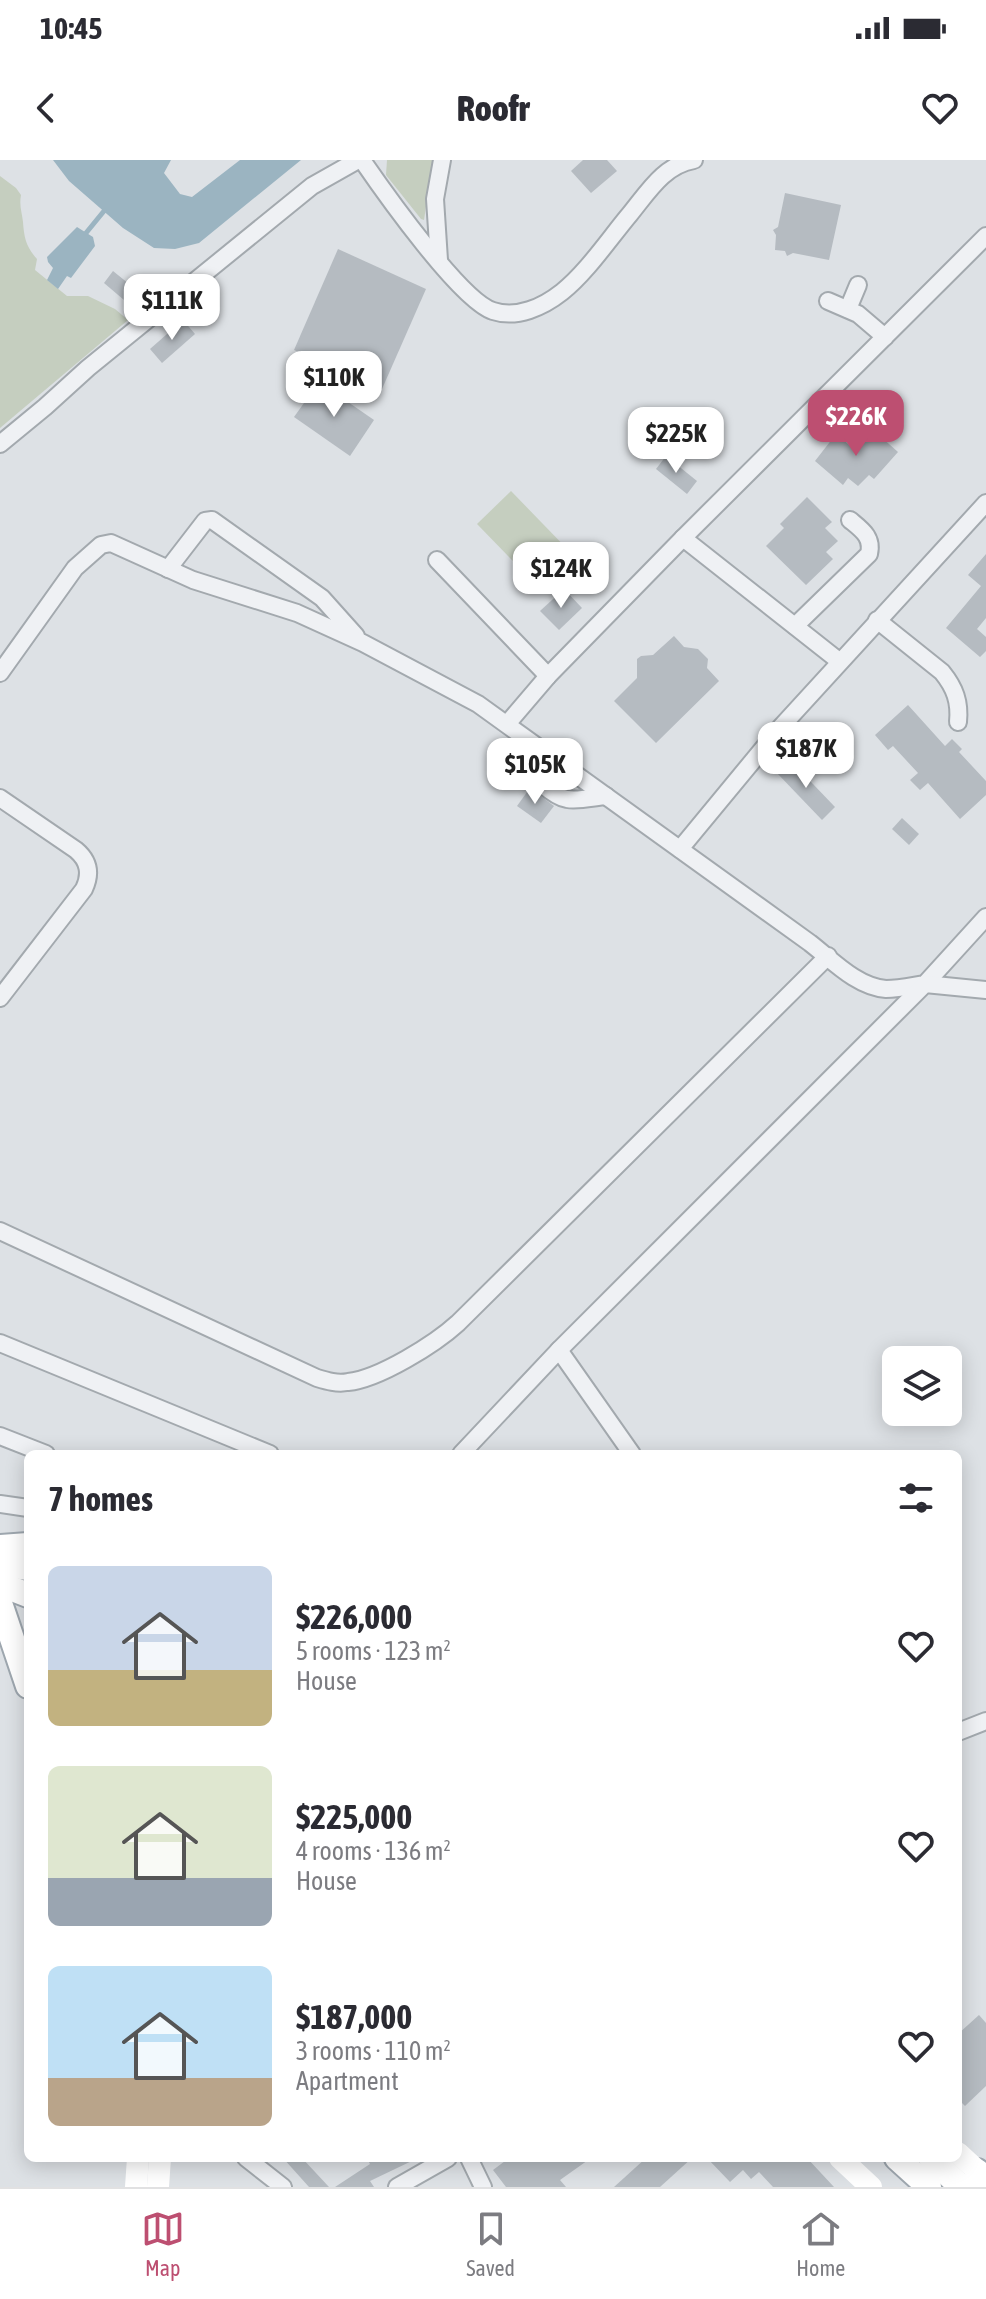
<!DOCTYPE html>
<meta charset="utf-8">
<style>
:root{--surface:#fff;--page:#f7f7f7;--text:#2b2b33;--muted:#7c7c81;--line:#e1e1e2;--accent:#bd4f71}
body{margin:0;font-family:"Asap Condensed",sans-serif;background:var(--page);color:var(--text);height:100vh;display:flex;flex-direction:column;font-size:30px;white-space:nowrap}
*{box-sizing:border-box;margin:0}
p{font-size:26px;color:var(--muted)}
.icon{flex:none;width:44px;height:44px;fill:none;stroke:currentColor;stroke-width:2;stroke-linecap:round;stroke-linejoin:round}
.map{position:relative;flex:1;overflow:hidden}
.drawer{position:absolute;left:24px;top:1290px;width:938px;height:712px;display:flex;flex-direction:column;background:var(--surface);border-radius:12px;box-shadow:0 4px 20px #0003}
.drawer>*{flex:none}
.buttons{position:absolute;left:882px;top:1186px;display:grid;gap:16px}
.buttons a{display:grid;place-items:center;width:80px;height:80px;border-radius:12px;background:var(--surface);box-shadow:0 4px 20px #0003;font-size:40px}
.price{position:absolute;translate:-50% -68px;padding:0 18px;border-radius:16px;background:#fff;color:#222;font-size:26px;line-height:52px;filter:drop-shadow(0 2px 4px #0008)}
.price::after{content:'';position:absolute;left:50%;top:48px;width:24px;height:18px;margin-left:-12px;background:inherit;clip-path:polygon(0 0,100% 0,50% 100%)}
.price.selected{background:var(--accent);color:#fff}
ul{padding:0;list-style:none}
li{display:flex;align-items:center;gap:24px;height:200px;padding:0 24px}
li span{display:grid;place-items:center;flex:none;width:224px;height:160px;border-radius:12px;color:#555}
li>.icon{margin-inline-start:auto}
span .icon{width:96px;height:96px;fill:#fffc;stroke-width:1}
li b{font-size:34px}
h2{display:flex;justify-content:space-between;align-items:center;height:96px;padding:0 24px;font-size:34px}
.status{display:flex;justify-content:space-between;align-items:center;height:56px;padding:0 40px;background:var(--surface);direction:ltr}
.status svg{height:22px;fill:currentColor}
header{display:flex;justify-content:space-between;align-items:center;height:104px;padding:0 24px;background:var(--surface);font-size:36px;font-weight:800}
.tab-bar{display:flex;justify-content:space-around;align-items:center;height:112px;border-top:2px solid var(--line);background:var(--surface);font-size:22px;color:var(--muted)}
.tab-bar a{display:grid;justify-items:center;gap:4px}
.tab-bar .selected{color:var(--accent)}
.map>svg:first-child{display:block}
.green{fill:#c5cebf}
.water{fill:#9bb4c1}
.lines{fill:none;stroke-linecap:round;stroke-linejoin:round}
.stream{stroke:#9bb4c1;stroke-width:5}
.building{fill:#b5bbc1}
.street-casing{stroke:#a3a9ae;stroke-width:20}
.primary-casing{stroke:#9ea7af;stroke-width:28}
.street{stroke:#eff1f4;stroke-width:16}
.secondary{stroke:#fff;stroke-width:22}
.primary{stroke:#fff;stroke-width:24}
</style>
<div class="status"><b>10:45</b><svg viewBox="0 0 49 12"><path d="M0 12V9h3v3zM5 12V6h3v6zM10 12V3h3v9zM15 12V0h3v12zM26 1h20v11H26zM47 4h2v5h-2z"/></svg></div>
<header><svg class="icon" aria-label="back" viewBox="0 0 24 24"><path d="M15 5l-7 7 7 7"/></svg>Roofr<svg class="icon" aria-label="heart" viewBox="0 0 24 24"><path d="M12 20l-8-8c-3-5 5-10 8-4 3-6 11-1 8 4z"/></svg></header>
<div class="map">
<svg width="986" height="2027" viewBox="0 0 986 2027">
<rect width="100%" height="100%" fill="#dde1e5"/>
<g class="green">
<path d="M387,0H433L424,60L421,59L386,15Z"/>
<path d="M0,16L16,28L21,35C19,46 22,52 23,62C24,77 26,87 37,99L35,110L67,136H88L115,149L128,160L0,268Z"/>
<path d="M511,331L573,395L539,428L477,364Z"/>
</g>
<g class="water">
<path d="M53,0H171L164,13L180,34L192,37L240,0H301L199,83L175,89L154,88L123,68L69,21Z"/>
<path d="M77,67L93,77L95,86L71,118L67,116L58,129L47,120L53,108L48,102L47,97Z"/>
</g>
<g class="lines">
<path class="stream" d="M86,73L104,51"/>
</g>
<g class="building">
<path d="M583,0H607L617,11L591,33L571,11Z"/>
<path d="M785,33L841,45L829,100L793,93L787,96L785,91L775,90L776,75L773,70L778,67Z"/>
<path d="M338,89L426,129L382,229L294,190Z"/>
<path d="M113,111L134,128L124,140L104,123Z"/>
<path d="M183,160L195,174L162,203L150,189Z"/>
<path d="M319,222L374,260L350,296L294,257Z"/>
<path d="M871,268L898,292L874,319L869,315L858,326L848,318L843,325L815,301L836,274L854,289Z"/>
<path d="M666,296L697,321L687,334L656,309Z"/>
<path d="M807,337L832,362L825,368L838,381L826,392L833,399L806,425L766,386L784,368L780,364Z"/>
<path d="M986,394V458L977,469L986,477V491L980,497L946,468L981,426L968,415Z"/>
<path d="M564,429L582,448L559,470L540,451Z"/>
<path d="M674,476L684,487L698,489L708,499L707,508L719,521L656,583L614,541L637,518V499L641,496L653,495Z"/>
<path d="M908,545L945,586L952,579L962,589L959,592L986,621V635L960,659L928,623L920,630L910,620L918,613L893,586L888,590L875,575Z"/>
<path d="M789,599L835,647L822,660L776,612Z"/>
<path d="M530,628L554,646L541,663L517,646Z"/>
<path d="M902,658L919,674L909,685L892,669Z"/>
<path d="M979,1855L986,1863V1926L965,1946L958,1939V1874Z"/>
<path d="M283,1998H302L329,2027H309Z"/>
<path d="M367,1998H418L370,2021L374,2027H335L370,2004Z"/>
<path d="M509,1998H591L560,2020L566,2027H506L493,2010Z"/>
<path d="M646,1998H692L660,2027H614Z"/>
<path d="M707,1998H807L834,2027H773L759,2012L751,2019L743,2010L730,2022Z"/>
</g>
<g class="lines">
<g class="street-casing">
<g id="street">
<path d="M362,0C384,32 461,141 493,151C517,159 543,147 562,132C587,112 609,79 630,54C648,32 664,5 694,0"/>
<path d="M439,100L435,39L442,0"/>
<path d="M828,141L858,154L885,177"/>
<path d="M848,149L858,125"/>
<path d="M0,284L45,247L88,208L312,26L358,0"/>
<path d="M683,378L839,501"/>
<path d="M437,400L548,516"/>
<path d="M168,409L205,361L212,360L322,438L356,476"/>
<path d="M877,460L942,512C955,528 960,542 958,562"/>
<path d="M795,466L869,394C873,377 862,370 850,360"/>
<path d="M0,513L75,408L101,385L111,383L193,420L297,453L363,483L478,544L810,783C832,800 857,827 886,829C899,829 912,826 925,824L986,757"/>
<path d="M507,564L548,516L683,378L986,76"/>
<path d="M527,580L523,603C531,615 552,636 567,639C579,641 594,637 606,636"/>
<path d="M0,638L76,690C89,701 91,714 84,729L0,838"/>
<path d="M680,689L780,568L986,343"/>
<path d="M0,1071L317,1218C327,1221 337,1224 348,1222C379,1219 435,1184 458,1163L828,796"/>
<path d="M0,1183L270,1294"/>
<path d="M559,1190L632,1294"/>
<path d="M0,1276L46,1294"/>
<path d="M461,1294L559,1190L925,824L986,830"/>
<path d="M0,1344L28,1348"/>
<path d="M958,1572L986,1561"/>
<path d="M246,1998L283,2027"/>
<path d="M469,1998L483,2027"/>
<path d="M397,2027L448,1998"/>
</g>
</g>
<g class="primary-casing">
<g id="primary">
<path d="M0,1387L28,1385"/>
<path d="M0,1404L28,1408"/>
<path d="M0,1424L28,1435"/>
<path d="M0,1443L28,1526"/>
<path d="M897,1998L929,2027"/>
<path d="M931,1998L961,2027"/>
<path d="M977,2011L978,2027"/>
</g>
</g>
<use href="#street" class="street"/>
<g class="secondary">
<path d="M958,1993L986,2019"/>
<path d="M840,1998L871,2027"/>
<path d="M136,2027L138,1998"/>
<path d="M158,2027L160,1998"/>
</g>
<use href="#primary" class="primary"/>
</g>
</svg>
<div class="buttons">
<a><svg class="icon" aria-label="layers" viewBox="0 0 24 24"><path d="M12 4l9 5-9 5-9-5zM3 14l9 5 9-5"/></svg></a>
</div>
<b class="price" style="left:172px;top:182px">$111K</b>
<b class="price" style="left:334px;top:259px">$110K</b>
<b class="price selected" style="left:856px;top:298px">$226K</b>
<b class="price" style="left:676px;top:315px">$225K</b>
<b class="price" style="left:561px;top:450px">$124K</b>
<b class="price" style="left:806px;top:630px">$187K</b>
<b class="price" style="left:535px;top:646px">$105K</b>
<section class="drawer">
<h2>7 homes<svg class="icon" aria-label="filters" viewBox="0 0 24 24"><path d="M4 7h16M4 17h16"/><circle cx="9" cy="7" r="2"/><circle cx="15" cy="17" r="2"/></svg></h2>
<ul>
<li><span style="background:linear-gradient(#c9d6e8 65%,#c2b280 0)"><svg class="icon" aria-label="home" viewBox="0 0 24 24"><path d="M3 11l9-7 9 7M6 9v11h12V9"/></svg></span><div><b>$226,000</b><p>5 rooms · 123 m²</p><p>House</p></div><svg class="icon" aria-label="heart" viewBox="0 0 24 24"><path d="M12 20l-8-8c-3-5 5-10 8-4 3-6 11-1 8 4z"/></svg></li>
<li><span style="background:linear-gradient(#dfe7d0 70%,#9aa5b1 0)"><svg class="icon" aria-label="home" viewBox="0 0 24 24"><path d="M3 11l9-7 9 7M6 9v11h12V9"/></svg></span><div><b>$225,000</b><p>4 rooms · 136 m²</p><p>House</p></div><svg class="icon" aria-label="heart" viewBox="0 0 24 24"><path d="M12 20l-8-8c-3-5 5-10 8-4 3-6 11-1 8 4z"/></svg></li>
<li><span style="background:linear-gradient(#bfe0f5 70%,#b9a48a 0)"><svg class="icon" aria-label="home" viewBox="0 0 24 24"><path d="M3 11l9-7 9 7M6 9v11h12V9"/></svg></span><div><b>$187,000</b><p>3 rooms · 110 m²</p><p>Apartment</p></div><svg class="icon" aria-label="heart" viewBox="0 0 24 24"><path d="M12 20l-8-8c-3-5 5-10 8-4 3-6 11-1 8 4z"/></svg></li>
</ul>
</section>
</div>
<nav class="tab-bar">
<a class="selected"><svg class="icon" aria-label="map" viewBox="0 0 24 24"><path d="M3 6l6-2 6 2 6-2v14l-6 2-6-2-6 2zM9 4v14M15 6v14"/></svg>Map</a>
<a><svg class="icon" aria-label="saved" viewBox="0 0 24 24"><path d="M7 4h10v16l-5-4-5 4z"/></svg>Saved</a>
<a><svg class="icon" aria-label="home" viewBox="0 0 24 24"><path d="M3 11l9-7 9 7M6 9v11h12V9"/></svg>Home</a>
</nav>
